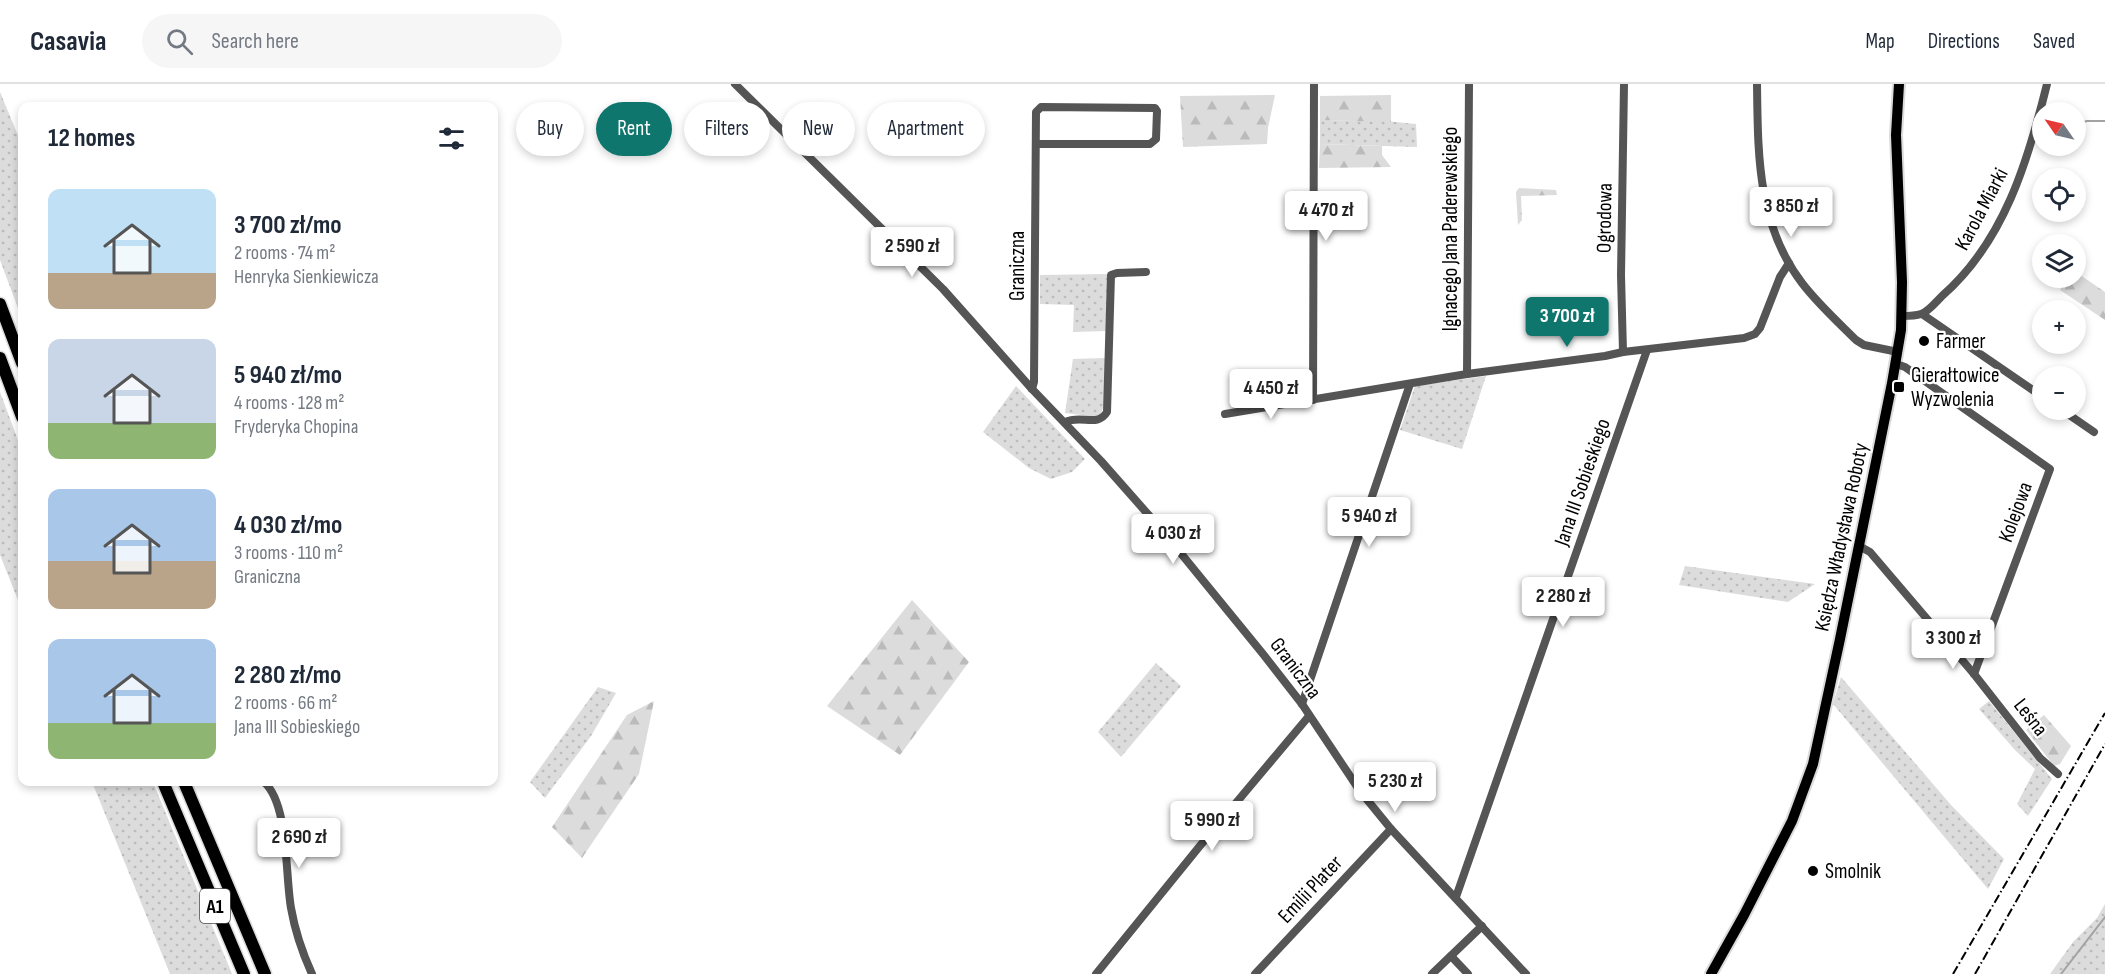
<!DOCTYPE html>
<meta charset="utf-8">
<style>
:root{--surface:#fff;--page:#f6f6f7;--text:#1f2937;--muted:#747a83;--line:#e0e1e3;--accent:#0f766e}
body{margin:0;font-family:"Sofia Sans Condensed",sans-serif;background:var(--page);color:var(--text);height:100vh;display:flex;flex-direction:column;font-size:22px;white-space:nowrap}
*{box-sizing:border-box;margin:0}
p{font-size:20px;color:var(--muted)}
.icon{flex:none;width:33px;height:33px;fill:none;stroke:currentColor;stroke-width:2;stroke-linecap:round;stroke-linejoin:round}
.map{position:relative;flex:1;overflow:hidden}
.panel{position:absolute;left:18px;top:18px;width:480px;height:684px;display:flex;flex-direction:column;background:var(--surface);border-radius:12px;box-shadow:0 3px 9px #0003}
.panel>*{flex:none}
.hud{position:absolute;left:516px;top:18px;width:570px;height:54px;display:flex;gap:12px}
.needle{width:39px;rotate:304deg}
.tools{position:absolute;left:2032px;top:18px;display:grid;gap:12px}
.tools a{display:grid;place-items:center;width:54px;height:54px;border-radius:50%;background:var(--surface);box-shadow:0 3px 9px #0003;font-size:30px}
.price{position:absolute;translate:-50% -51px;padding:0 14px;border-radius:6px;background:#fff;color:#222;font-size:20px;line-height:39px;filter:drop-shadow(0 2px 3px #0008)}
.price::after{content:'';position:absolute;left:50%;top:36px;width:18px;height:14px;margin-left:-9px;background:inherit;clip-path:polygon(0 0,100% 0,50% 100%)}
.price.on{background:var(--accent);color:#fff}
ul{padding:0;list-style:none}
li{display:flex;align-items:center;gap:18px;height:150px;padding:0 30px}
li span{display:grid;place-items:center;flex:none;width:168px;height:120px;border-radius:12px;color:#555}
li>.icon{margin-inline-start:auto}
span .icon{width:72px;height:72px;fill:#fffc;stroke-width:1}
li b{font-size:26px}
h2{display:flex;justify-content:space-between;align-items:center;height:72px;padding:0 30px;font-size:26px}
.tag{padding:0 21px;border-radius:27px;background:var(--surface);box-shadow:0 3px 9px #0003;font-size:21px;line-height:54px}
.tag.on{background:var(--accent);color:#fff}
header{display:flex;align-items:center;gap:36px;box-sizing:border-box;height:84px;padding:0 30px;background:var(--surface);border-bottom:2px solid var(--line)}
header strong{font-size:28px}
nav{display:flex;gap:33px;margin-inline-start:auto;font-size:21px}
.search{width:420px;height:54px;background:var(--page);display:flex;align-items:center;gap:15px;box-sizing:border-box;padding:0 21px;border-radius:33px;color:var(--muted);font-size:22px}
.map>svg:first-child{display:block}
.grass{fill:url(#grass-dots)}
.forest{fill:url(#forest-firs)}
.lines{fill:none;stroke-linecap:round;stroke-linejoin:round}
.stream{stroke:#a3a3a3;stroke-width:2}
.major-casing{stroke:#dbdbdb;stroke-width:14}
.highway-casing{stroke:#dbdbdb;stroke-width:15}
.minor{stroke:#555;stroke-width:8}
.major{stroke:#000;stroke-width:10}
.highway{stroke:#000;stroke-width:12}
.rail{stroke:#000;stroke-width:2;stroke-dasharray:9 3 1.5 3;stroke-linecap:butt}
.poi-dot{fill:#000;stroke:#fff;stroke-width:2}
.labels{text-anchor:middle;stroke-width:4.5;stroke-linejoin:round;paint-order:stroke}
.shield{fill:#fff;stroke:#4c4c4c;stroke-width:1.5}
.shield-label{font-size:20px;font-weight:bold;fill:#000}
.street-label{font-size:21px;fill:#000;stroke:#fff}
.poi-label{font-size:21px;fill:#000;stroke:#fff;text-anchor:start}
</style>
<header>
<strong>Casavia</strong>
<div class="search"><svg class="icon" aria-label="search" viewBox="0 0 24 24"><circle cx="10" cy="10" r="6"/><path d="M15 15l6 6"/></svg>Search here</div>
<nav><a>Map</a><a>Directions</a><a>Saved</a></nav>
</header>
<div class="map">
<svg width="2105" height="890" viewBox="0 0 2105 890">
<defs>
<pattern id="grass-dots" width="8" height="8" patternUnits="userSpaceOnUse" patternTransform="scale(1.5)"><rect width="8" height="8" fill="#dcdcdc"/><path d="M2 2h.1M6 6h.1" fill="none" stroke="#bbb" stroke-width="1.8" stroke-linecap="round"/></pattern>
<pattern id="forest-firs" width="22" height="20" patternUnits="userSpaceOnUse" patternTransform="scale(1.5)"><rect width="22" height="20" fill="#dcdcdc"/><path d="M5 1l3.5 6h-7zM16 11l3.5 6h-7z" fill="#bbb"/></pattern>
</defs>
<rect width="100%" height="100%" fill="#fff"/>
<g class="grass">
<path d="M0,8L22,61V235L0,176Z"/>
<path d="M1320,36L1385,37L1416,40L1417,63L1320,60Z"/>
<path d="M1108,190L1107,247L1073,248L1074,221L1040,220V191Z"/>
<path d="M1107,274C1106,293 1111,317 1098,333L1065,329L1073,275Z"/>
<path d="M1486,292L1462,365L1400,346L1415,302Z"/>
<path d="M1016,302L1085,375L1072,388L1051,395L1029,384L983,348Z"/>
<path d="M0,308L22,367V526L0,471Z"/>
<path d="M1685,482L1815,500L1788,518L1679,501Z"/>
<path d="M1156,579L1181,602L1121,673L1098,648Z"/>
<path d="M1841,593L1951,721L2004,775L1988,805L1833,620Z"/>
<path d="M598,603L616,609L591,652L545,714L530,698Z"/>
<path d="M1989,617L2052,695L2028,732L2017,720L2035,685L2015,666L1979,625Z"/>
<path d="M92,698H153L232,890H170Z"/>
<path d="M2105,820V890H2050L2073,858L2097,834Z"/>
</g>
<g class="forest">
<path d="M1275,11L1268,44L1267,60L1183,63L1180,12Z"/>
<path d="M1391,11V38L1320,36V12Z"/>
<path d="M1320,60L1382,62V71L1391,83L1319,84Z"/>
<path d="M1519,104L1556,106L1557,111L1521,112L1522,136L1518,141L1516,108Z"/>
<path d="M2076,188L2105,208V236L2060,206L2068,194H2076Z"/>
<path d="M912,516L969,578L900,671L827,622Z"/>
<path d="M654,617L639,690L582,774L552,743L627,631Z"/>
<path d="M2044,631L2071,662L2060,680L2054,682L2026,646Z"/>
</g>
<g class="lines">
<g class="stream">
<path d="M2076,40L2087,37H2105"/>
<path d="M2061,890L2105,833"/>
</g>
<g class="major-casing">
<path id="major" d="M1711,890L1744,831L1792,737L1813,680L1840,555L1892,299L1901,246L1902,198L1896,51L1899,0"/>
</g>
<g class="highway-casing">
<g id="highway">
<path d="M0,220L22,279"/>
<path d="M0,274L22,333"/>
<path d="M163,698L244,890"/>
<path d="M184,698L265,890"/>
</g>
</g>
<g class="minor">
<path d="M735,0L943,205L1032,305L1101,377L1161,445L1263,570L1302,620L1360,707L1391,745L1526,890"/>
<path d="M1757,0C1758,70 1757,140 1802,199C1818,220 1838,238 1856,256L1864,261L1898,268"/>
<path d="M1922,230L2043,313"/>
<path d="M1902,232C1908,232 1915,232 1921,230C1928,228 1936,218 1942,212C2004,158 2028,77 2047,0"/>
<path d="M1623,268L1621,191L1624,0"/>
<path d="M1896,280L1905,283L2050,385L1974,590"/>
<path d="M1467,290L1469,0"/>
<path d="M1032,305L1034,298L1036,28L1041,23L1155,24L1157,27L1156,55L1150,60H1036"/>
<path d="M1313,316L1314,0"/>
<path d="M2062,326L2094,348"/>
<path d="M1225,330L1467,290L1605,272L1623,268L1744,254L1755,250L1760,244L1780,193L1789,179"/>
<path d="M1065,338C1082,330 1097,344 1107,328L1111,191L1117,189L1146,188"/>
<path d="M1859,462L1870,468L1974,590L2040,674L2058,690"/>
<path d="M1302,620L1410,300"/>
<path d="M264,698C289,720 285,790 291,824C295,847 302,868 312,890"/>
<path d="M1456,813L1647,266"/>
<path d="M1451,872L1468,890"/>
<path d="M1096,890L1199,763L1309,632"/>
<path d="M1255,890L1391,745"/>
<path d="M1432,890L1482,842"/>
</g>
<use href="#major" class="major"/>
<use href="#highway" class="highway"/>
<g class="rail">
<path d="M1953,890L2105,629"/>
<path d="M1975,890L2105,660"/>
</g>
</g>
<g class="poi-dot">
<circle cx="1924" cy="257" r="6"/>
<rect x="1893" y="297" width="12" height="12" rx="3"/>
<circle cx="1813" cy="787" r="6"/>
</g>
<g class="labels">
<rect class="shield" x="200" y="805" width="30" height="34" rx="4.5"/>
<g class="shield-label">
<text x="215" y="829">A1</text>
</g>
<g class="street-label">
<text transform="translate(1981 125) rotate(-62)" y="7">Karola Miarki</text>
<text transform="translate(1604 134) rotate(-89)" y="7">Ogrodowa</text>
<text transform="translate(1450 145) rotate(-90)" y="7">Ignacego Jana Paderewskiego</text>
<text transform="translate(1017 182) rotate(-90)" y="7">Graniczna</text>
<text transform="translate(1582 398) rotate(-71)" y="7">Jana III Sobieskiego</text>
<text transform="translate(2015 428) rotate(-70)" y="7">Kolejowa</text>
<text transform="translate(1841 453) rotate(-78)" y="7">Księdza Władysława Roboty</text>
<text transform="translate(1296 584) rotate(53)" y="7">Graniczna</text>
<text transform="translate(2031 633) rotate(52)" y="7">Leśna</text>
<text transform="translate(1310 805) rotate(-47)" y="7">Emilii Plater</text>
</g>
<g class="poi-label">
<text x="1936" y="264">Farmer</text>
<text x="1911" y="298">Gierałtowice<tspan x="1911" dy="24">Wyzwolenia</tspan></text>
<text x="1825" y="794">Smolnik</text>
</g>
</g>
</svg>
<div class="tools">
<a><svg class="needle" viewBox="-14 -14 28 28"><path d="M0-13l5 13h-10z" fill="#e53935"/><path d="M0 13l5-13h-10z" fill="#747a83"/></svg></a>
<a><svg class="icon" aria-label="locate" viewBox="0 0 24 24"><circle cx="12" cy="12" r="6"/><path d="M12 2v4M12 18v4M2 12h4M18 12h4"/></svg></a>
<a><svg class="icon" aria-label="layers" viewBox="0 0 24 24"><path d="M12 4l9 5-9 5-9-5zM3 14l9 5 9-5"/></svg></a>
<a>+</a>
<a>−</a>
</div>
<b class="price" style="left:1791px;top:154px">3 850 zł</b>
<b class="price" style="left:1326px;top:158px">4 470 zł</b>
<b class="price" style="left:912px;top:194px">2 590 zł</b>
<b class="price on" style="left:1567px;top:264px">3 700 zł</b>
<b class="price" style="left:1271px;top:336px">4 450 zł</b>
<b class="price" style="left:1369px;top:464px">5 940 zł</b>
<b class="price" style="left:1173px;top:481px">4 030 zł</b>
<b class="price" style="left:1563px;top:544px">2 280 zł</b>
<b class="price" style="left:1953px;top:586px">3 300 zł</b>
<b class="price" style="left:1395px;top:729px">5 230 zł</b>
<b class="price" style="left:1212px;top:768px">5 990 zł</b>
<b class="price" style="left:299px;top:785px">2 690 zł</b>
<div class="hud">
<a class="tag">Buy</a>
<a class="tag on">Rent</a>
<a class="tag">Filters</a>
<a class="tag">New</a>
<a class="tag">Apartment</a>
</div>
<section class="panel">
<h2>12 homes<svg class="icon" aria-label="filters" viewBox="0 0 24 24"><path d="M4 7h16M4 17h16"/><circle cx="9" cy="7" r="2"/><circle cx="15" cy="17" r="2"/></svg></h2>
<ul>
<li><span style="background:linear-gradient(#bfe0f5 70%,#b9a48a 0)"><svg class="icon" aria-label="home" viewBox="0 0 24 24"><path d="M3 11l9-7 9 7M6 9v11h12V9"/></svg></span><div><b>3 700 zł/mo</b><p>2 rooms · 74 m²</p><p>Henryka Sienkiewicza</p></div></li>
<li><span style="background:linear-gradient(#c9d6e8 70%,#8fb573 0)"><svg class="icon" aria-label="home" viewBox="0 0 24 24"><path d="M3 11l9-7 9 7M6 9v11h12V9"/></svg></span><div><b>5 940 zł/mo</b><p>4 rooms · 128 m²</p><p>Fryderyka Chopina</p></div></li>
<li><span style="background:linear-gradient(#a9c7e8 60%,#b9a48a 0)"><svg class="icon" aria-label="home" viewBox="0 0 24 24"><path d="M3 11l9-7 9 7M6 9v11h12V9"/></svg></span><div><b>4 030 zł/mo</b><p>3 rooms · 110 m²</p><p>Graniczna</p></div></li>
<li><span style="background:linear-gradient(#a9c7e8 70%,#8fb573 0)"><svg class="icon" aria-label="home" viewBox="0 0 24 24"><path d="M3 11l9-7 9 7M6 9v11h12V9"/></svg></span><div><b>2 280 zł/mo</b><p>2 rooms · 66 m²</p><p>Jana III Sobieskiego</p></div></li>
</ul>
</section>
</div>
